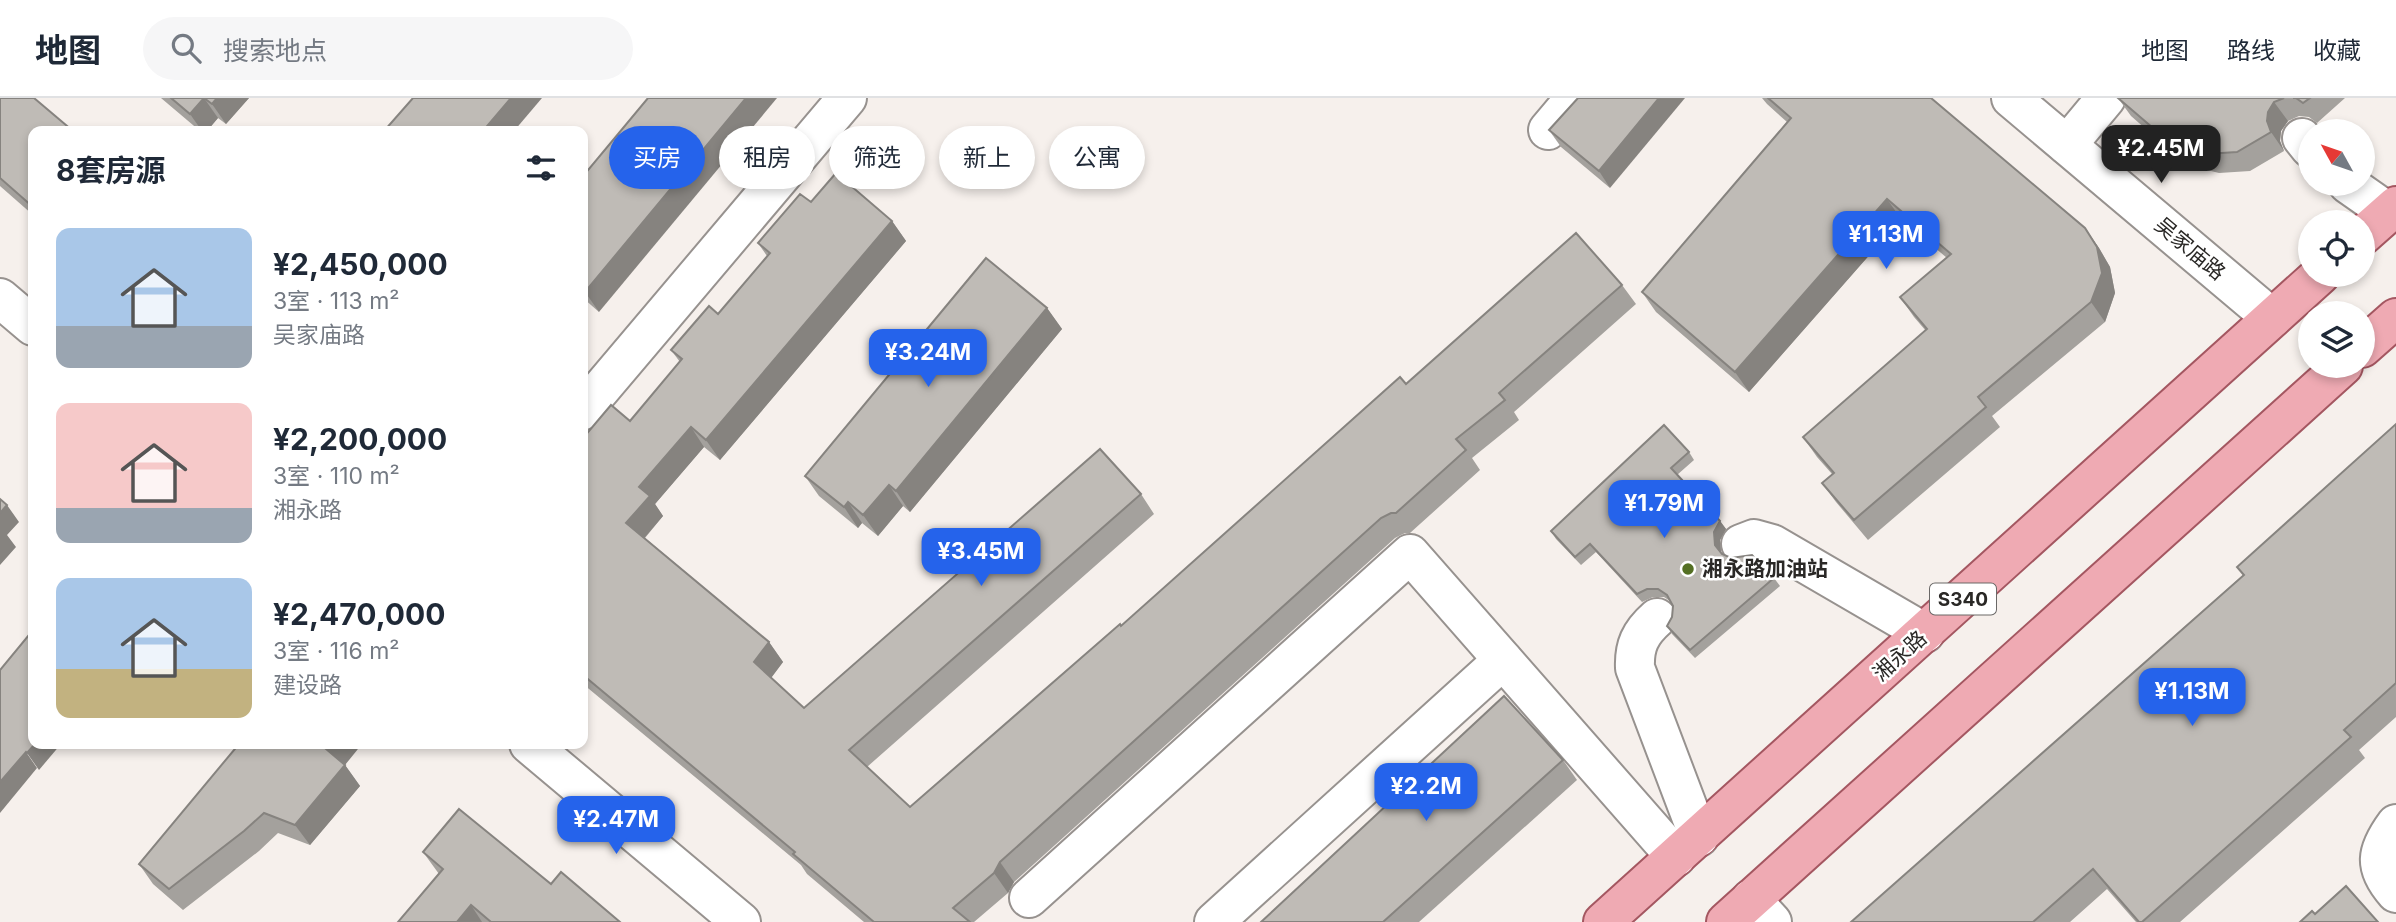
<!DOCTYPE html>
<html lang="zh">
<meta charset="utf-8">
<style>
:root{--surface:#fff;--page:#f6f6f7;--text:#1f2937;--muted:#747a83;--line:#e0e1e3;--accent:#2563eb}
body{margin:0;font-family:Inter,"Noto Sans SC",sans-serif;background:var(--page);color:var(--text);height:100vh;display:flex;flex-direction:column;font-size:26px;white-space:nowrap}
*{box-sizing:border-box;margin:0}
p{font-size:23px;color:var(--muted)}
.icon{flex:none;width:38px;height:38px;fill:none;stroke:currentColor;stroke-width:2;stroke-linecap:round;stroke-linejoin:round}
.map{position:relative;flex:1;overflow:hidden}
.side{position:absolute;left:28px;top:28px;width:560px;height:623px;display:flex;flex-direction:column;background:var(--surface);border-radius:14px;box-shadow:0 4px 10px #0003}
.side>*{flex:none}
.guide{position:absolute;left:609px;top:28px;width:665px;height:63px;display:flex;gap:14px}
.needle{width:46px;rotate:310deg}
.buttons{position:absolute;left:2298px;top:21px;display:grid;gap:14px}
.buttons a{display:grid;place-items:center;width:77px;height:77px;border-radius:50%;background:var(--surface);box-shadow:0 4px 10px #0003;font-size:35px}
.price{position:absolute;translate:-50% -60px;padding:0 16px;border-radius:14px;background:var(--accent);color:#fff;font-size:23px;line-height:46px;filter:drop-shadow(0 2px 4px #0008)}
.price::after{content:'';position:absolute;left:50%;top:42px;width:21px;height:16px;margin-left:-10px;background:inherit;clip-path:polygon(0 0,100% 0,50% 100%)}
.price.on{background:#222;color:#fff}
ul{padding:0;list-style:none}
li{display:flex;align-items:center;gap:21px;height:175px;padding:0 28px}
li span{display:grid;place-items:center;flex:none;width:196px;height:140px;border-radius:14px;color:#555}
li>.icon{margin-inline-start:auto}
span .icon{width:84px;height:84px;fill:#fffc;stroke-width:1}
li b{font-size:30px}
h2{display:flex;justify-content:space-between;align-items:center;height:84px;padding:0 28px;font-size:30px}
.tag{padding:0 24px;border-radius:32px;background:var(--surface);box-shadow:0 4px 10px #0003;font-size:24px;line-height:63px}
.tag.on{background:var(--accent);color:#fff}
header{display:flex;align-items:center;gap:42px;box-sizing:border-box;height:98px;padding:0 35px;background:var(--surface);border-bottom:2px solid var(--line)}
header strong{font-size:33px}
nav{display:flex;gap:38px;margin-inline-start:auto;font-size:24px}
.search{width:490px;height:63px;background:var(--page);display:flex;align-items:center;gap:18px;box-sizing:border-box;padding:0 24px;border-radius:38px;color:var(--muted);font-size:26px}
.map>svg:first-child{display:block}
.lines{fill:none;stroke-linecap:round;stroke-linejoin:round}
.minor-casing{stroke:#97928f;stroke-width:42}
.major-casing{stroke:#a45761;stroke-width:42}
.minor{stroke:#fff;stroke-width:38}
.major{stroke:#efaab3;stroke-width:38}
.wall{fill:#a4a19d}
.shaded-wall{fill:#86837f}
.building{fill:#bfbbb6;stroke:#86837f;stroke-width:2}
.poi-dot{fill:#546f23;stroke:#fff;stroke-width:2.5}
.labels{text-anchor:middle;stroke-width:5;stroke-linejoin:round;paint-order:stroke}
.shield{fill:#fff;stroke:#6a6867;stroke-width:2}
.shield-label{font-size:19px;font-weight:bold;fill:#2a2826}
.street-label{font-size:21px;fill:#2a2826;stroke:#fff}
.poi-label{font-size:21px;font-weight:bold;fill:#2a2826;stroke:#fff;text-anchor:start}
</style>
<header>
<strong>地图</strong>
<div class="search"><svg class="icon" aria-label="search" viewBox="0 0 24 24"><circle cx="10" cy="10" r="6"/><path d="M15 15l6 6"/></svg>搜索地点</div>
<nav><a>地图</a><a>路线</a><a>收藏</a></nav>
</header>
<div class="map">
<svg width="2396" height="824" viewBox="0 0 2396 824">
<rect width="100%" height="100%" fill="#f6f0ec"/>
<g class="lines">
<g class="minor-casing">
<g id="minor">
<path d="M2011,0L2272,220"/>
<path d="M1548,32L1575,0"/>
<path d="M2302,40L2310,50"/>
<path d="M2067,47L2106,0"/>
<path d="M2348,86L2388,114"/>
<path d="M0,200L33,228"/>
<path d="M583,312L847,0"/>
<path d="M1741,446L1754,441L1772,446L1925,535"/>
<path d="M1657,520C1640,535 1634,548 1635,570L1699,739"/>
<path d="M529,646L741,824"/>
<path d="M2396,726C2376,753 2373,769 2396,795"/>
<path d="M1029,800L1410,456L1676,759"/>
<path d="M1751,801L1772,824"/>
<path d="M1214,824L1503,562"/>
</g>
</g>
<g class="major-casing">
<g id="major">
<path d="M2362,138L2396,108"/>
<path d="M2362,250L2396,220"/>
<path d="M1603,824L2320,177"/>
<path d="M1726,824L2343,268"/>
</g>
</g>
<use href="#minor" class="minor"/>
<use href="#major" class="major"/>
</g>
<g class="wall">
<path d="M0,0L33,33V117L0,88Z"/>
<path d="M161,0H249L226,26L218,20L207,33H200Z"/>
<path d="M1578,0L1610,90L1561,49L1549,32Z"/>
<path d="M1762,0H1931L2085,130L2099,150L2110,169L2115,195L2105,224L1992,318L2000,329L1868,442L1836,404L1822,385L1832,376L1817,359L1803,339L1926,233L1914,219L1900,199L1947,160L1901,121L1749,294L1656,214L1642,194L1787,24L1767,6Z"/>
<path d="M2118,0H2345L2317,25L2309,19L2299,18L2288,23L2281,33L2280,43L2284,53L2250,73L2219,75L2187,67L2131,18Z"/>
<path d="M583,78L599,214L583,200Z"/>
<path d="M811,104L892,123L906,143L720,362L704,349L655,406L663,418L645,440L769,544L783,564L771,580L804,610L1141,396L1154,416L867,669L910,709L1406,286L1622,187L1636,206L1514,314L1519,322L1472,360L1480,372L1410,435H1405L1395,440L1014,784L1008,795L974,824H864L807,776L801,767L583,586V340L630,323L680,264L671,252L718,216L767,158L758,145Z"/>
<path d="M1047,210L1062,231L910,414L903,408L878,438L862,425L858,430L819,398L805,378Z"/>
<path d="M2396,326V619L2359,652L2365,660L2180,824H2136L2107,791L2070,824H1851L2243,477L2237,469Z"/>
<path d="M1689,354L1694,362L1677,377L1720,423L1726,431L1720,442L1721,454L1722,456L1774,480L1780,488L1695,560L1672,536L1667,528L1672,519L1673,508L1670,503L1664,499H1653L1642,504L1596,454L1581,467L1556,441L1551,433Z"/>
<path d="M1563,662L1577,682L1419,824H1261Z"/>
<path d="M345,667L360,688L310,747L278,735L259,753L183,812L153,786L139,766Z"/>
<path d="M423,754L551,786L620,824H398L439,776Z"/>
</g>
<g class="shaded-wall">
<path d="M204,0L218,20L207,33H202L190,16Z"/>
<path d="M217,0H249L226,26L212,6Z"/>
<path d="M511,0H542L514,33H483Z"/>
<path d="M746,0H777L599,214L585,194Z"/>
<path d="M1659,0H1685L1610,90L1599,73Z"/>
<path d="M2274,4L2288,23L2281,33L2280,43L2284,53L2271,34L2267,23L2268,14Z"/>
<path d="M1887,101L1901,121L1749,294L1735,274Z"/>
<path d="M892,123L906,143L720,362L706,342Z"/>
<path d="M2085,130L2099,150L2110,169L2115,195L2105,224L2091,204Z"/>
<path d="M1047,210L1062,231L910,414L896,393Z"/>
<path d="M691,329L704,349L655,406L663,418L640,445L626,425L639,389Z"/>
<path d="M889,387L903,408L878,438L863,417Z"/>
<path d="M848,404L862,425L858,430L844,409Z"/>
<path d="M7,407L19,424L7,437L16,449L0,467V415Z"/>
<path d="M1720,423L1726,431L1720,442L1721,454L1715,447L1714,434Z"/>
<path d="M769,544L783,564L768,584L754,564Z"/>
<path d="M35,646H61L39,672L27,655Z"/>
<path d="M331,646H362L341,672L326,651Z"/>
<path d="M26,654L37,670L0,715V684Z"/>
<path d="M345,667L360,688L310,747L295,727Z"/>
<path d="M1000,764L1014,784L1008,795L994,775Z"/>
<path d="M471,807L482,824H457Z"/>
</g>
<g class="building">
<path d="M0,0H34L73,33H33V109L0,80Z"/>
<path d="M171,0H204L190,16Z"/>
<path d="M204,0H217L212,6Z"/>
<path d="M413,0H511L483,33H384Z"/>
<path d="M648,0H746L585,194L583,192V78Z"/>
<path d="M1578,0H1659L1599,73L1549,32Z"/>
<path d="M1768,0H1931L2085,130L2097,149L2102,175L2091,204L1978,299L1986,309L1854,422L1822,385L1834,375L1803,339L1927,231L1900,199L1951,156L1887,101L1735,274L1642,194L1791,20Z"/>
<path d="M2118,0H2284L2274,4L2268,14L2267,23L2271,34L2237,54L2206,56L2174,48Z"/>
<path d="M2293,0H2310L2303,5L2296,0Z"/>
<path d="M836,75L892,123L706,342L691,329L639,389L650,398L626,425L769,544L754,564L804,610L1100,351L1141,396L849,652L910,709L1120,526L1121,528L1400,279L1406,286L1576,135L1622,187L1499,295L1505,302L1456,341L1466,352L1396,415H1391L1381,420L1000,764L994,775L953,810L970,824H874L793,756L795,754L583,577V340L611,307L630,323L682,261L671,252L709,208L718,216L770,155L758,145L800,96L811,104Z"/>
<path d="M986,160L1047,210L896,393L889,387L863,417L848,404L844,409L805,378Z"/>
<path d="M2396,326V585L2344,632L2351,639L2142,824H2139L2093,771L2033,824H1851L2244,477L2237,469Z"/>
<path d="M1664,327L1689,354L1671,370L1720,423L1714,434L1715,447L1722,456L1731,460L1752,457L1774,480L1690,552L1667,528L1672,519L1673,508L1667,497L1658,491H1647L1637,496L1590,446L1575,459L1551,433Z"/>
<path d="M0,401L7,407L0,415Z"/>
<path d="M33,532V646H35L27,655L26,654L0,684V572Z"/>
<path d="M1504,598L1563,662L1383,824H1261Z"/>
<path d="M239,646H331L326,651L345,667L295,727L264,715L244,733L169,791L139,766Z"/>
<path d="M459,711L551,786L561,774L620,824H491L471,807L457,824H398L443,771L423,754Z"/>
<path d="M2346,788L2378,824H2300L2312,813L2315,816Z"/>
</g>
<circle class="poi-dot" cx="1688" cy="471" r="7"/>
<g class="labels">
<rect class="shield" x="1930" y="485.5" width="66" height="31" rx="5"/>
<g class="shield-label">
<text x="1963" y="508">S340</text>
</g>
<g class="street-label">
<text transform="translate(2190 151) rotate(40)" y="7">吴家庙路</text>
<text transform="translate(1900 558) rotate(-42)" y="7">湘永路</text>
</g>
<g class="poi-label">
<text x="1702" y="478">湘永路加油站</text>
</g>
</g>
</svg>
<div class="buttons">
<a><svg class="needle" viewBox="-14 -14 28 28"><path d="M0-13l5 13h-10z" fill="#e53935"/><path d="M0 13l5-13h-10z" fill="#747a83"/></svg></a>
<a><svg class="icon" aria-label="locate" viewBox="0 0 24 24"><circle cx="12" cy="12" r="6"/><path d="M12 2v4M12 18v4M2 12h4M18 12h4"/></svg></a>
<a><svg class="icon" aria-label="layers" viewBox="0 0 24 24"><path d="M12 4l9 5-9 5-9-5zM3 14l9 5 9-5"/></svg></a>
</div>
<b class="price on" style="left:2161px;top:87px">¥2.45M</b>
<b class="price" style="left:1886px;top:173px">¥1.13M</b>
<b class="price" style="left:928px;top:291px">¥3.24M</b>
<b class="price" style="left:1664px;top:442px">¥1.79M</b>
<b class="price" style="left:981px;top:490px">¥3.45M</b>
<b class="price" style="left:2192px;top:630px">¥1.13M</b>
<b class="price" style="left:1426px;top:725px">¥2.2M</b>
<b class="price" style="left:616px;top:758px">¥2.47M</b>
<div class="guide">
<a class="tag on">买房</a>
<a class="tag">租房</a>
<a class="tag">筛选</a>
<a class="tag">新上</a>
<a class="tag">公寓</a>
</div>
<section class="side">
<h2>8套房源<svg class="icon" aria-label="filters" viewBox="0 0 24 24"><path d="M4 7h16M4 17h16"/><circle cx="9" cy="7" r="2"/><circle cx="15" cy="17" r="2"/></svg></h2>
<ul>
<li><span style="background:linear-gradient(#a9c7e8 70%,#9aa5b1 0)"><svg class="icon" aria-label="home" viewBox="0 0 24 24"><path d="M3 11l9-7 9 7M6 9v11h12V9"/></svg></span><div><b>¥2,450,000</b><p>3室 · 113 m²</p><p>吴家庙路</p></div></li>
<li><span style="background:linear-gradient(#f6c9c9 75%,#9aa5b1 0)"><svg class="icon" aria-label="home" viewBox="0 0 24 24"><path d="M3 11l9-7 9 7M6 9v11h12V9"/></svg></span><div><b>¥2,200,000</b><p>3室 · 110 m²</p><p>湘永路</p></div></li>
<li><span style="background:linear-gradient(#a9c7e8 65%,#c2b280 0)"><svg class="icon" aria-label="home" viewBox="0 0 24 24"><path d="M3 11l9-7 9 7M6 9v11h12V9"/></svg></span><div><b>¥2,470,000</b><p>3室 · 116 m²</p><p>建设路</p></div></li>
</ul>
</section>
</div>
